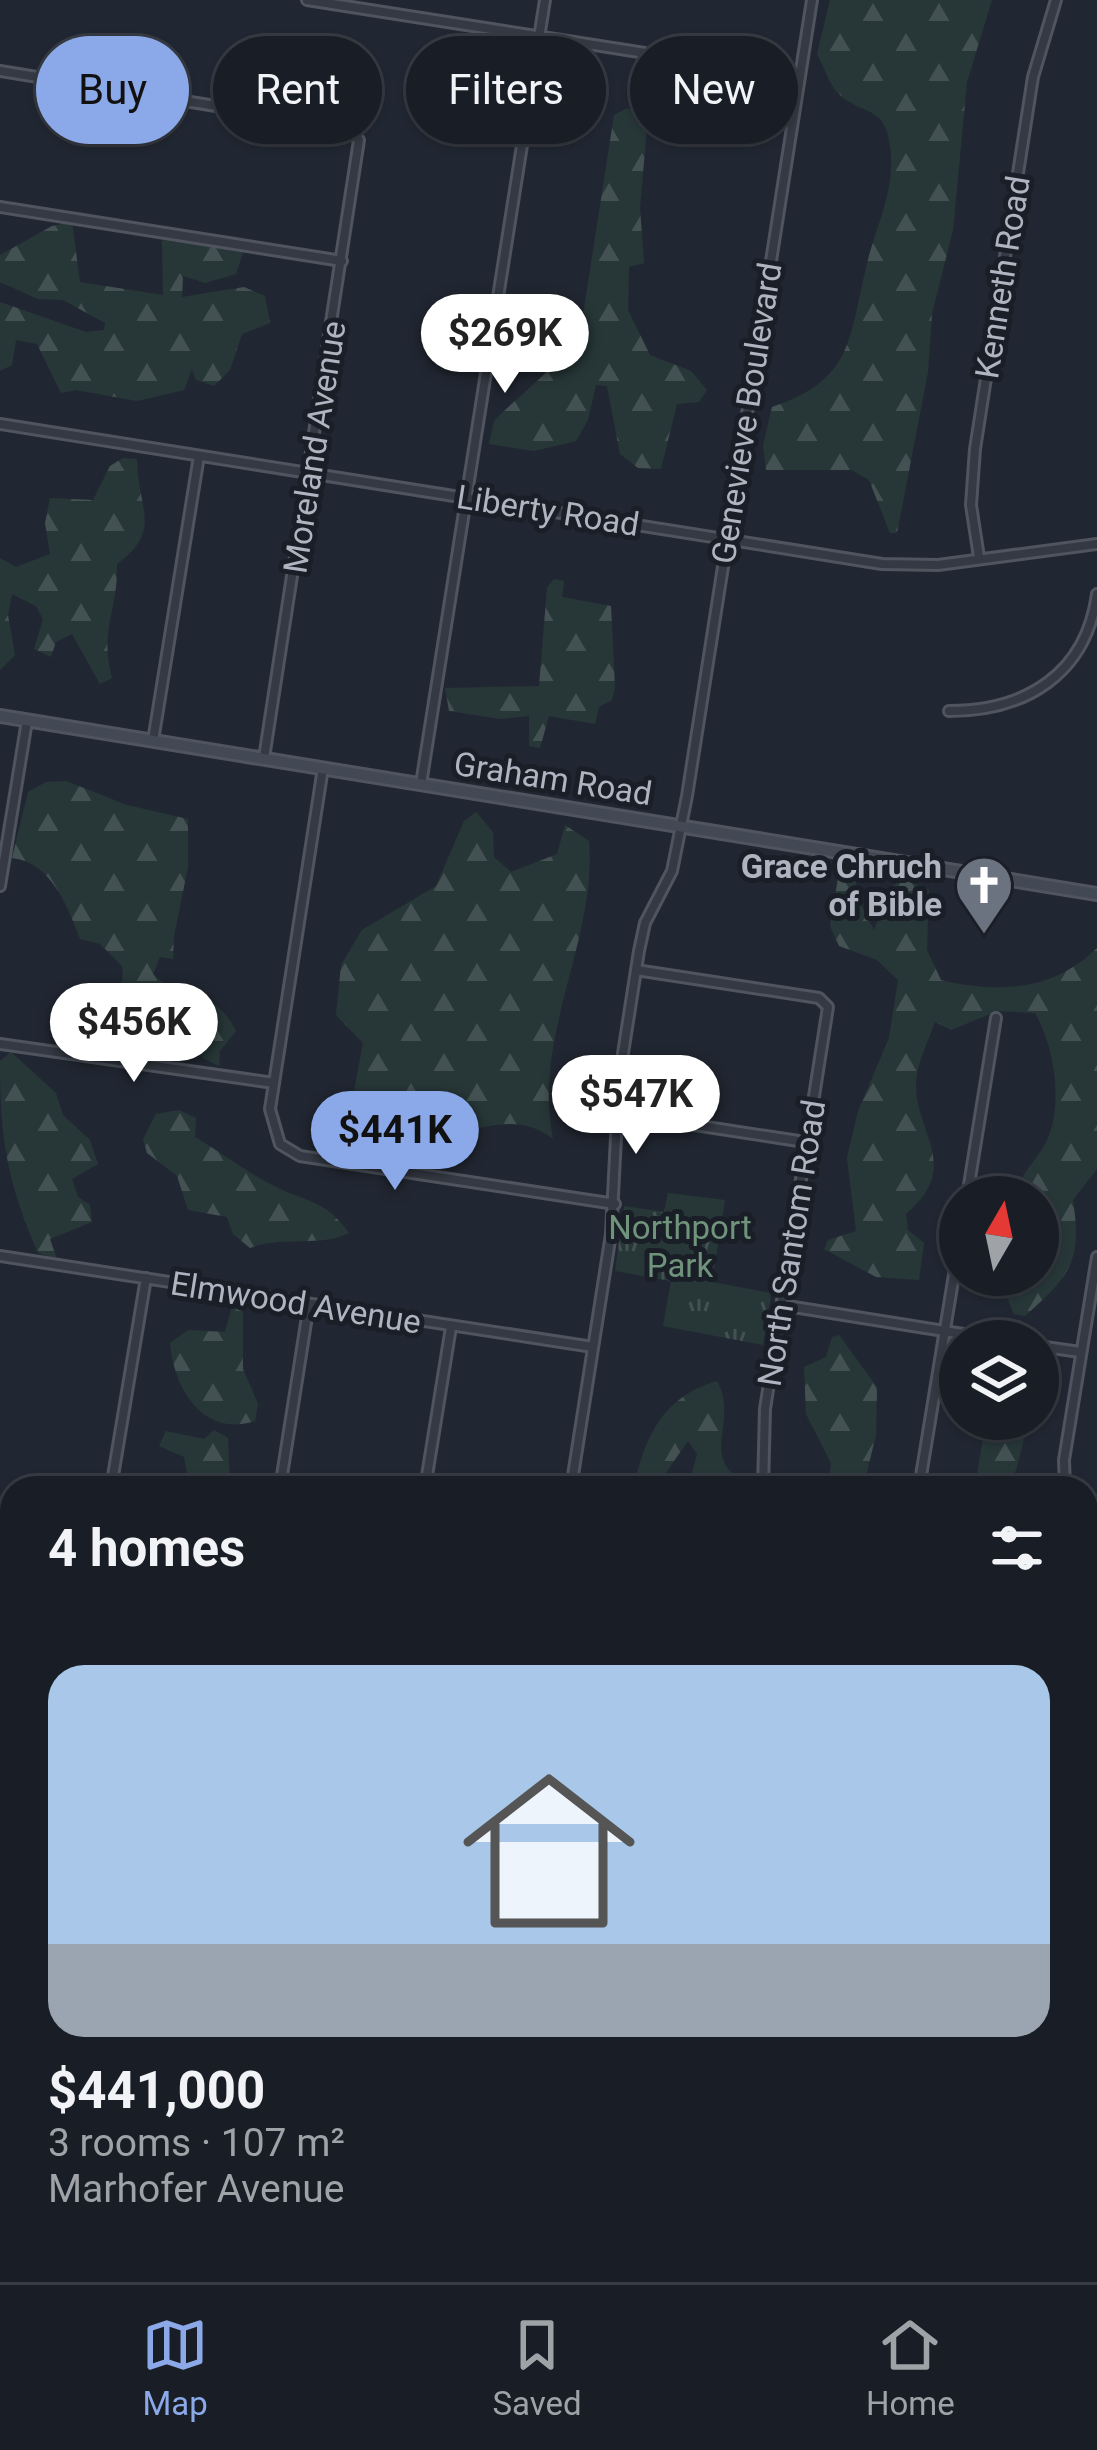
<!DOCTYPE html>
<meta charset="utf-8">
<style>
:root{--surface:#191d26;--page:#262a32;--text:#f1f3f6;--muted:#9fa2a7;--line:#373b43;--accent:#8ba9e8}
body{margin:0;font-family:Roboto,sans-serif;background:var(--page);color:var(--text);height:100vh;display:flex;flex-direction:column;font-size:45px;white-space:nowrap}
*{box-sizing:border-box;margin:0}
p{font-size:39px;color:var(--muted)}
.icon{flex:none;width:66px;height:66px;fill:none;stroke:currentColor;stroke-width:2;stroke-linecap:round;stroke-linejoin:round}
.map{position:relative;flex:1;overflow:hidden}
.sheet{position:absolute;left:0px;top:1476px;width:1098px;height:807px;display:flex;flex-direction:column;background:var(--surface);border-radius:36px 36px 0 0;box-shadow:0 3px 9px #0004,0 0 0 3px var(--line)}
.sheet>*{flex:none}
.hud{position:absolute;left:36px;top:36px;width:1026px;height:108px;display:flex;gap:24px}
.needle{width:78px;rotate:9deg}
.fabs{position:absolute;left:939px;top:1176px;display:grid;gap:24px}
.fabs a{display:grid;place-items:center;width:120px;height:120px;border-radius:50%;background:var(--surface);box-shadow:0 3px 9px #0004,0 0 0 3px var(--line);font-size:60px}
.price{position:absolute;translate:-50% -102px;padding:0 27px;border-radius:42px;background:#fff;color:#222;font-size:39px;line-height:78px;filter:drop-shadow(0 3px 6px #0008)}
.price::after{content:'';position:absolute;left:50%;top:72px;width:36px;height:27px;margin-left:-18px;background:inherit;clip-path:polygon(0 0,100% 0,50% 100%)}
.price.active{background:var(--accent);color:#111}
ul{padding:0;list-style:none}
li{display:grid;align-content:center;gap:24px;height:636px;padding:0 48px}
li+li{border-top:3px solid var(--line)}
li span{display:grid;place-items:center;height:372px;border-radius:36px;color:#555}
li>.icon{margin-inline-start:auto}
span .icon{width:216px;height:216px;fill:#fffc;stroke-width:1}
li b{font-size:51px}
h2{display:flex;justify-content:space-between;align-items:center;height:144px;padding:0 48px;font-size:51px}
.chip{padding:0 42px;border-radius:54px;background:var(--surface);box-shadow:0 3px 9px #0004,0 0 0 3px var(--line);font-size:42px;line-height:108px}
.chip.active{background:var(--accent);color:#111}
.tab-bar{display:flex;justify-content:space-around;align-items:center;height:168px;border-top:3px solid var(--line);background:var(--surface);font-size:33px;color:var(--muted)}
.tab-bar a{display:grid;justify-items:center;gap:6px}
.tab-bar .active{color:var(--accent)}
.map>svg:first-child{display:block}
.forest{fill:url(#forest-firs)}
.park{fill:url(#park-tufts)}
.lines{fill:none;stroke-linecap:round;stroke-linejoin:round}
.street-casing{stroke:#4f545e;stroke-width:14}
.secondary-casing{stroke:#4f545e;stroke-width:16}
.primary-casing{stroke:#3e424c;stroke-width:18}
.street{stroke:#343943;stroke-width:8}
.secondary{stroke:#434855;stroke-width:10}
.primary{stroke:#525863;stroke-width:12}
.labels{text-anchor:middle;stroke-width:10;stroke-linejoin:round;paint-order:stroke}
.street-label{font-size:33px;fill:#aeb4c0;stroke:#1a1e27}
.poi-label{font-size:33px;font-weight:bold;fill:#aeb4c0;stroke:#1a1e27;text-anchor:end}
.park-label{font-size:33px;fill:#70937b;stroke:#1a1e27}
</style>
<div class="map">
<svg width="1097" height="2282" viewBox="0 0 1097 2282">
<defs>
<pattern id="forest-firs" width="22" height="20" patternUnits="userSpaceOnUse" patternTransform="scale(3)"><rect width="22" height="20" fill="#273637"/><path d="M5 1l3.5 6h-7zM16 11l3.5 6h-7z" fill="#445152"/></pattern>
<pattern id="park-tufts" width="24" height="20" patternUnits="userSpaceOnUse" patternTransform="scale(3)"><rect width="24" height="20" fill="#273637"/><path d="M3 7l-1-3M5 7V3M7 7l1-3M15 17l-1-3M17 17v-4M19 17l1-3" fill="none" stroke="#445152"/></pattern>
</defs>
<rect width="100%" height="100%" fill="#212732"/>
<g class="forest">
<path d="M830,0H992L967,82L953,230L932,314L928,372L897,533H890L869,480L851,470H766L763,446L772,407C851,381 849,341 865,272C875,224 900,187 888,135C881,107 858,112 840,95C830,87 824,66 817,54Z"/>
<path d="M627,108L639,113L647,127L640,208L644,263L629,267L628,310L650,355L691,371L707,390L699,402L677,404L661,469L638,468L620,454L607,386L596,385L588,420L576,441L534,451L489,444L494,421C524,390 560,367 581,328L614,115Z"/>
<path d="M72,222L80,282L163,295L162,240L244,250L236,274L205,283L183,276L182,297L244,287L265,296L270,323L242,334L230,370L214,386L196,380L192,369L184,390L137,401L76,390L61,393L37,344L16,340L12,365L0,371V302L86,332L104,330L105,323L63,300L38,299L0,282V255L52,226Z"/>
<path d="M123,458L137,459C138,511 163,530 117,564C118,612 99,629 112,678L100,684L72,634L56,642L51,657L34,649L43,619L36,606L12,594L8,615L15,655L0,670V558L16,567L50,554L45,523L50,498L93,500L110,466Z"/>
<path d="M554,579L564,581L562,597L611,606L615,687L612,700L599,707L595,724L549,716L540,748L529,746V716L500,719L449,711L445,688L539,686L547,588Z"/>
<path d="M66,781L127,805L188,819V867L174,936L173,959L160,957L153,974C185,1006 212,984 236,1031L220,1051L219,1066L203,1058L182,1027L140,1045L94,1044C99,1014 128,997 122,966L100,944L80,939C68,907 51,862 12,858L28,792L46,782Z"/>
<path d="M476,812L493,832L494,857L511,872L557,854L565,825L589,841C597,941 532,1036 553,1139C522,1113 481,1126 446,1139L399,1120L376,1122L353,1097L363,1043L336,1015L341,965L362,930L436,886L464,821Z"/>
<path d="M854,869L859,901L874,930L892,886L903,880L929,889L927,950L941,980C1000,994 1053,991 1097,948V1169L1073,1200C1082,1261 1071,1275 1025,1316L1014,1314L1004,1290L1007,1275H1038V1197H1016C1020,1174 1031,1167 1042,1149C1066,1113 1055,1047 1035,1013L997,1011L951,1030L935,1022C928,1042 916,1064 916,1085C916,1135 962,1166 906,1214L908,1230L924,1243L919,1280L876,1277L824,1249L828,1240L856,1231L847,1158L858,1111L889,1038L898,980L877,960L839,946L830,926L839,872Z"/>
<path d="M11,1052L56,1093L63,1115L90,1140L98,1164L72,1179L78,1197L90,1205L92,1222L50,1239L57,1259L38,1253C7,1181 0,1139 0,1061Z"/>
<path d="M179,1110L196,1118L195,1137C220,1152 244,1170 270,1184C305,1203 323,1197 349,1233C318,1248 284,1235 250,1248L233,1234L227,1217L188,1210L177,1176L147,1153L143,1139L156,1114Z"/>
<path d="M232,1307L243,1311V1369L258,1404L255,1421C203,1438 174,1389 170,1343L188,1330L225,1332Z"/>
<path d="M839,1335L877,1387L876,1435L863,1488H828L831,1463L806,1414L804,1367L826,1357L832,1337Z"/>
<path d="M717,1381C739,1420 699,1460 744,1480L743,1488H688L697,1454L688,1441L660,1481L663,1488H633C646,1436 662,1397 717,1381Z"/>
<path d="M986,1419H1029L1016,1470L1006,1488H975Z"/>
<path d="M214,1430L228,1438L230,1488H190L184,1457L159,1446L166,1431L204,1439Z"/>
<path d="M12,1484L29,1486L12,1488V1579L5,1636L12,1638V1700L6,1719L12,1726V1798L0,1775V1498Z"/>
<path d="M1097,1689V1780L1089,1779L1086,1734Z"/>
<path d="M1086,2207L1096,2211L1090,2282H1034L1035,2271H1086Z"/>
<path d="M354,2271H469V2282H350Z"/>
</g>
<path class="park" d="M668,1193L725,1200L712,1282L771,1293L763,1345L663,1326L671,1281L615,1271L624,1206L664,1212Z"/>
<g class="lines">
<g class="street-casing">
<g id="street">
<path d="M307,0L798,77"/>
<path d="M0,71L302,120L348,130L359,140L264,758"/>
<path d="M0,207L342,261"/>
<path d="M0,424L882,564L938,565L1097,544"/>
<path d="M979,557L971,505L975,449L1033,77L1056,0"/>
<path d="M949,711C1026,711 1086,674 1097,594"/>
<path d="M153,741L199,456"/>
<path d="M323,768L270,1109L280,1144L300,1156L615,1204"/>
<path d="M421,784L545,0"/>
<path d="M0,886L27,721"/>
<path d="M636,970L819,998L828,1007L765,1409L763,1488"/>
<path d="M0,1044L274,1083"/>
<path d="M616,1113L805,1142"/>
<path d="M967,1197L996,1018"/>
<path d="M0,1256L593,1347"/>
<path d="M781,1305L1007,1341"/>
<path d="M1038,1346L1080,1352"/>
<path d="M111,1488L146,1278"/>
<path d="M280,1488L309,1304"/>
<path d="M425,1488L451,1327"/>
<path d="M571,1488L611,1234L619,1079L639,951L645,923L672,871L687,796L812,0"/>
<path d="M919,1488L960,1238"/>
<path d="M1065,1488L1064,1460L1097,1257"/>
<path d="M1086,1529L1097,1537"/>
<path d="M0,2082L12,2040"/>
<path d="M673,2281L768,2282"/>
<path d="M150,2282L152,2271"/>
<path d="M525,2282L527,2271"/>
<path d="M791,2282L792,2271"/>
<path d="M928,2282L933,2271"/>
</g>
</g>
<g class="secondary-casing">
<path id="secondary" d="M0,716L1097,894"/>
</g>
<g class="primary-casing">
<g id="primary">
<path d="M0,1821L12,1823"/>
<path d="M1086,2082L1097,2086"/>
</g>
</g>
<use href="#street" class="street"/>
<use href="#secondary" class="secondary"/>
<use href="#primary" class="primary"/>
</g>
<defs>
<g id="church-pin" transform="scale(3)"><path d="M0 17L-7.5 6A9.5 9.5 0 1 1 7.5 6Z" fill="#6b7280" stroke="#1a1e27"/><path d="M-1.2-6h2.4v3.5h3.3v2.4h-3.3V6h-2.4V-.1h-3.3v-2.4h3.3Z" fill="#fff"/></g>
</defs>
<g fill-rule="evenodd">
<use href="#church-pin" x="984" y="885"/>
</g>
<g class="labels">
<g class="street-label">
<text transform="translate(1002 277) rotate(-81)" y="12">Kenneth Road</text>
<text transform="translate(746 413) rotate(-81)" y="12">Genevieve Boulevard</text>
<text transform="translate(314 447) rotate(-81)" y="12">Moreland Avenue</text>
<text transform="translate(548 510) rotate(9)" y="12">Liberty Road</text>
<text transform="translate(553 778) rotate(9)" y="12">Graham Road</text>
<text transform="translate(791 1243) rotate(-81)" y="12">North Santom Road</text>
<text transform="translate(296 1302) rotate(9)" y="12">Elmwood Avenue</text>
</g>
<g class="poi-label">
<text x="942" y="878">Grace Chruch<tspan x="942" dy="38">of Bible</tspan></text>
</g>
<g class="park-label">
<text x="680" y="1239">Northport<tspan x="680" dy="38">Park</tspan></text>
</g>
</g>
</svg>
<div class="fabs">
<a><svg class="needle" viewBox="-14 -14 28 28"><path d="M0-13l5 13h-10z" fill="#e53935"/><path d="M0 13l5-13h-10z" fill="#9fa2a7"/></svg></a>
<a><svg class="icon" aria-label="layers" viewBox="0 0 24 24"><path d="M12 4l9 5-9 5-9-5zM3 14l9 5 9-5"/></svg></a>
</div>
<b class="price" style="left:505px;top:396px">$269K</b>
<b class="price" style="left:134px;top:1085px">$456K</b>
<b class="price" style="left:636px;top:1157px">$547K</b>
<b class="price active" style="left:395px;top:1193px">$441K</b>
<div class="hud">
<a class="chip active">Buy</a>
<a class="chip">Rent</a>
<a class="chip">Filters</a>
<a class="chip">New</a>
</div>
<section class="sheet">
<h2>4 homes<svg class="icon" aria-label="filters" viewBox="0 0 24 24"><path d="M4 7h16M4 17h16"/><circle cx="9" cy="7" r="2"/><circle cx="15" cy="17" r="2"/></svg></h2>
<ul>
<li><span style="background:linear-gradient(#a9c7e8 75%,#9aa5b1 0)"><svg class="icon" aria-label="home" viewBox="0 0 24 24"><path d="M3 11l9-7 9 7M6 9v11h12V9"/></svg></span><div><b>$441,000</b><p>3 rooms · 107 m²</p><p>Marhofer Avenue</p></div></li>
</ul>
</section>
</div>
<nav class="tab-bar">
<a class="active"><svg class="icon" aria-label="map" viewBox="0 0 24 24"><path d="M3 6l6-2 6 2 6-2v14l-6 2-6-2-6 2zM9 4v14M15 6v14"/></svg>Map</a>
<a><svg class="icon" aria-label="saved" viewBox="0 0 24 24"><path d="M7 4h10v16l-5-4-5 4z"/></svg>Saved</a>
<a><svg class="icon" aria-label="home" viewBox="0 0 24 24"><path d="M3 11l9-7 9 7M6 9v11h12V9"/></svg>Home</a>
</nav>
